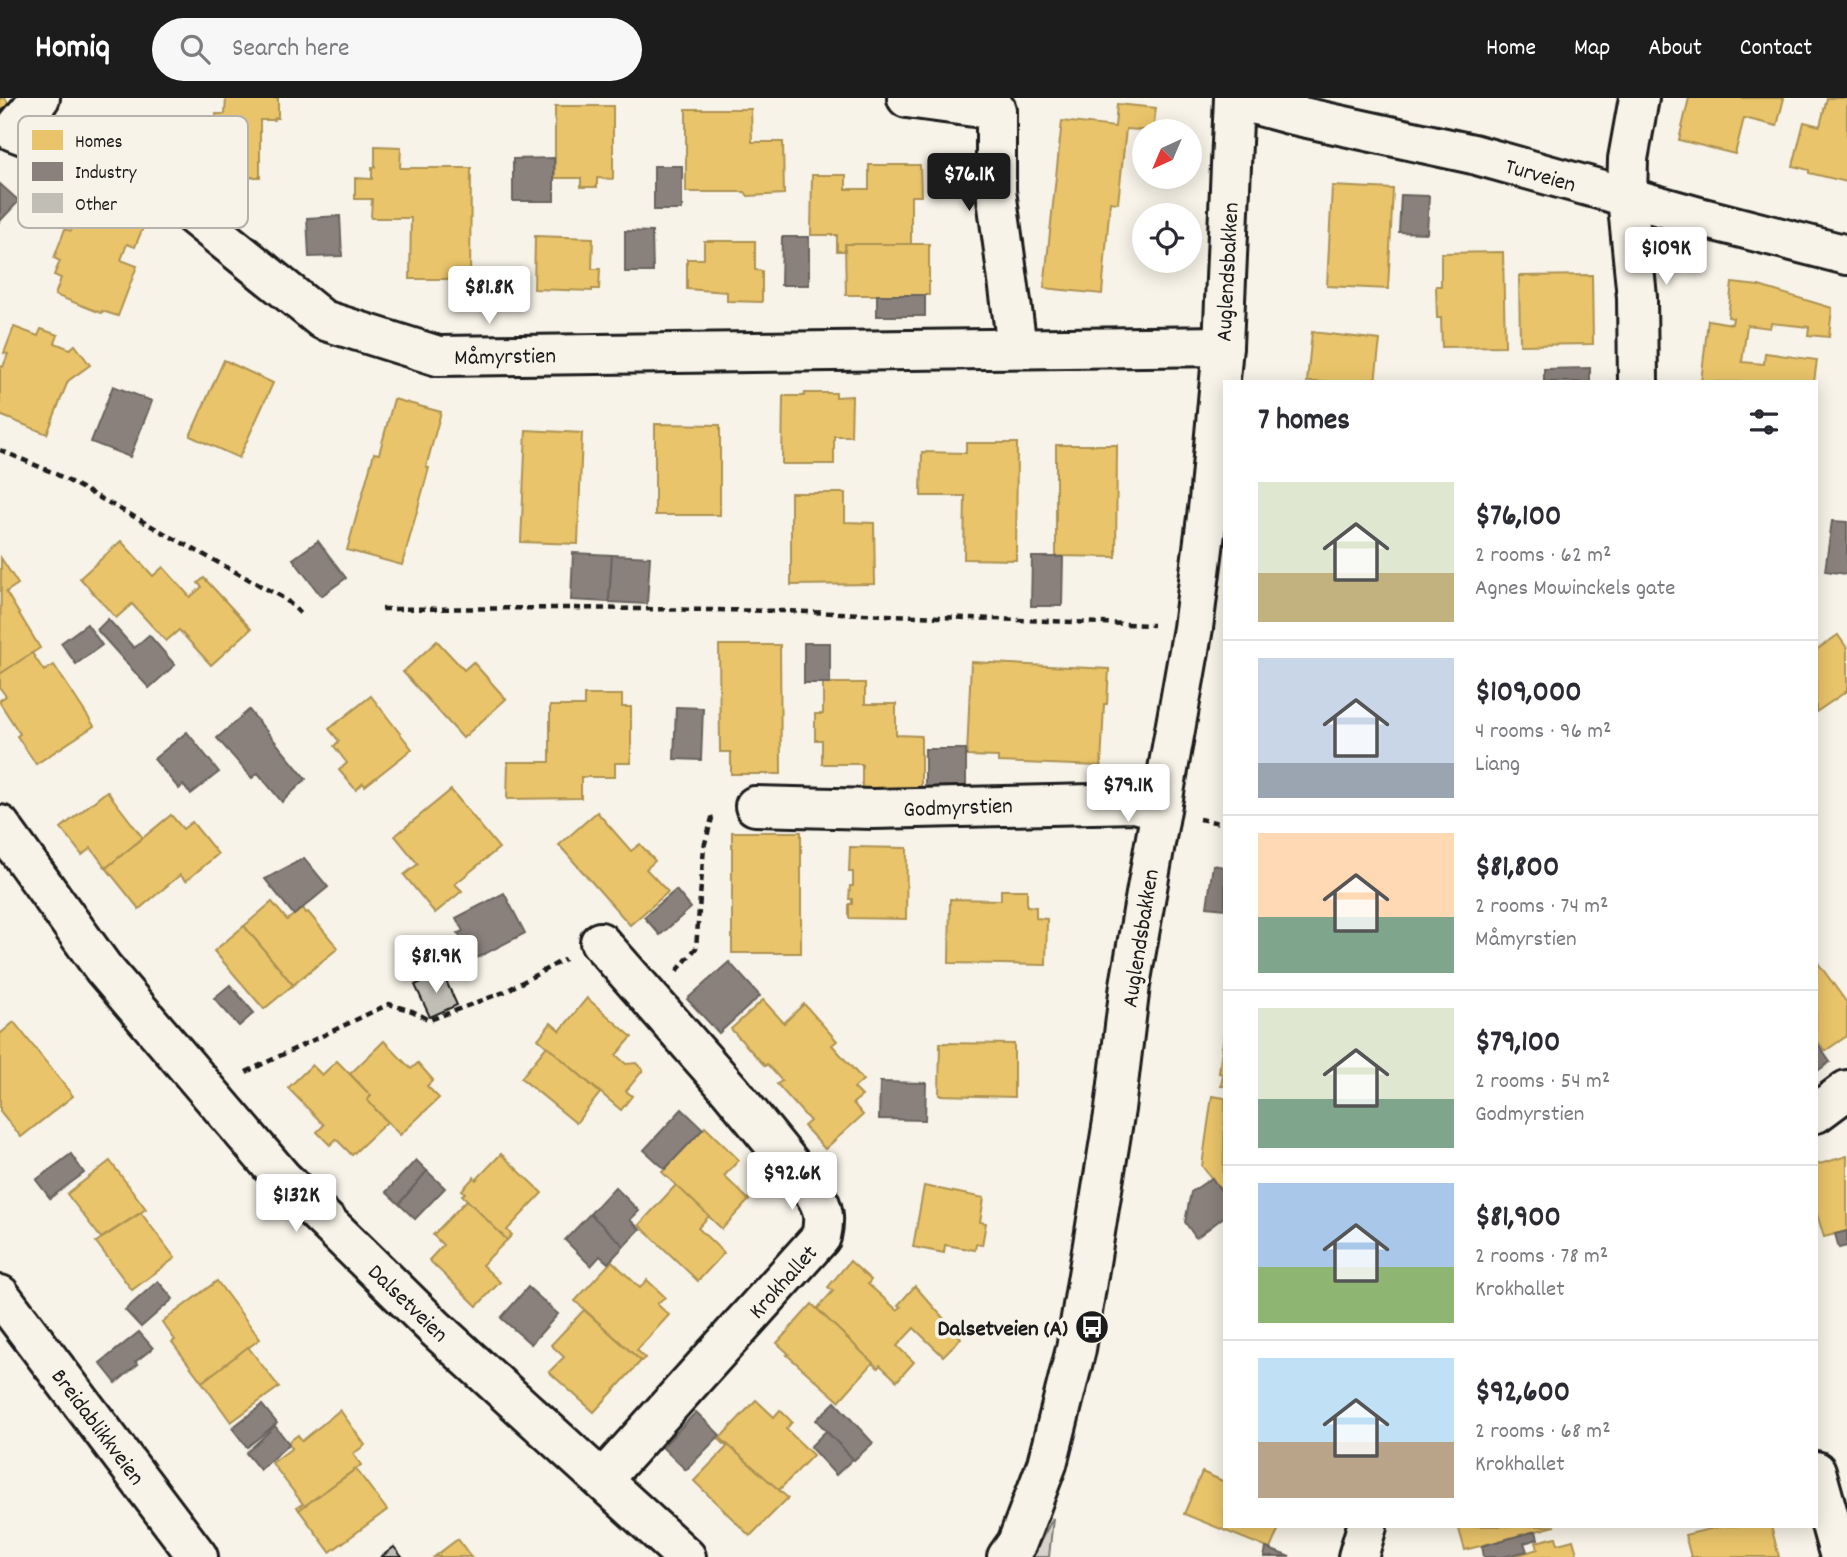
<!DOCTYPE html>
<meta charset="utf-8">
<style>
:root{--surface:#fff;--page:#f7f7f7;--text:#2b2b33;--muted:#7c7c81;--line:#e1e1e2;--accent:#1c1c1c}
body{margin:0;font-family:Dekko,sans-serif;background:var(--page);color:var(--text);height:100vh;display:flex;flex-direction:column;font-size:26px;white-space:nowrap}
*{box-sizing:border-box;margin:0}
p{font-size:23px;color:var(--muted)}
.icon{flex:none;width:38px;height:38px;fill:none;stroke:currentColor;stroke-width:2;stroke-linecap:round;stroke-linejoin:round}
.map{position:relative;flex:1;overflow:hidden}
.side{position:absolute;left:1223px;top:282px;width:595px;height:1148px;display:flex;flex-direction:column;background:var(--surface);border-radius:0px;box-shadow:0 4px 18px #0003}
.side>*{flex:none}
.needle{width:46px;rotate:224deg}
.buttons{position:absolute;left:1132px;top:21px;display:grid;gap:14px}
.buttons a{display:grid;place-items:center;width:70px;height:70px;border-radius:50%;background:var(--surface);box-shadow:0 4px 18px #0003;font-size:35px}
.price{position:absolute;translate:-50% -60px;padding:0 16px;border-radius:7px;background:#fff;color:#222;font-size:23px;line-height:46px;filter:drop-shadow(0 2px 4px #0008)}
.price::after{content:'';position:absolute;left:50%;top:42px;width:21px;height:16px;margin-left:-10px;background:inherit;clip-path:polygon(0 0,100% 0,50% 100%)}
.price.on{background:var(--accent);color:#fff}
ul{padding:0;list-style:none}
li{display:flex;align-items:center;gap:21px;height:175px;padding:0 35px}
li+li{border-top:2px solid var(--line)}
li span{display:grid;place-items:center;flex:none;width:196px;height:140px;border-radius:0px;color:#555}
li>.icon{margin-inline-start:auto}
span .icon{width:84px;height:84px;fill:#fffc;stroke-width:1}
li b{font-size:30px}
h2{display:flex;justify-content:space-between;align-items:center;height:84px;padding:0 35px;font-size:30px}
header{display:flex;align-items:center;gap:42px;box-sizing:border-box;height:98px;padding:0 35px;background:var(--accent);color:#fff}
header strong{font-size:33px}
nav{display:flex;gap:38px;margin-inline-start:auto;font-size:24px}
.search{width:490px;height:63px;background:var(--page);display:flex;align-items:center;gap:18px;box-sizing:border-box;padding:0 24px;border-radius:38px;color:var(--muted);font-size:26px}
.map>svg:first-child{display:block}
.green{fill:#d7d3cb;stroke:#7a7874;stroke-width:2}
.homes{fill:#e9c46a;stroke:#ac9253;stroke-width:2}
.industry{fill:#8a817c;stroke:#69635f;stroke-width:2}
.building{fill:#c0beb5;stroke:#1c1c1c;stroke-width:2}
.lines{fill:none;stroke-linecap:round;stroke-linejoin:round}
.street-casing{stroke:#1c1c1c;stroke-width:44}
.secondary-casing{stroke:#1c1c1c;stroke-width:44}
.path{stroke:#1c1c1c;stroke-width:4.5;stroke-dasharray:7 5;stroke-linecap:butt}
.street{stroke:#f7f3e8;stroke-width:38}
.secondary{stroke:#f7f3e8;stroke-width:38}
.labels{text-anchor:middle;stroke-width:7;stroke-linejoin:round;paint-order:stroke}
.street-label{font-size:23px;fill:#1c1c1c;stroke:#f7f3e8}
.poi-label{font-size:23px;font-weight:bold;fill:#1c1c1c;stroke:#f7f3e8;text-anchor:end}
.key{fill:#f7f3e8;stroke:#b5b2ab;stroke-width:2}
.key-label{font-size:19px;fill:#1c1c1c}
</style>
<header>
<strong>Homiq</strong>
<div class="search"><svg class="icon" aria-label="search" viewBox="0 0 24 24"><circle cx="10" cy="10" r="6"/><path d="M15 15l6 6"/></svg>Search here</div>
<nav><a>Home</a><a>Map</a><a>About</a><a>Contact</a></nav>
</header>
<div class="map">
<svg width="1847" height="1459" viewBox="0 0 1847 1459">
<rect width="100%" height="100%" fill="#f7f3e8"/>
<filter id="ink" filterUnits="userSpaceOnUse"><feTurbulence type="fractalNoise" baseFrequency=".0143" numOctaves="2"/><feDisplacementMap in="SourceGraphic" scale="14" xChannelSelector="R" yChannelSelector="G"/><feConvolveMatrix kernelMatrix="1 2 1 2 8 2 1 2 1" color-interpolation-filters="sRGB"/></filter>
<g filter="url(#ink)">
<path class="green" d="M1053,1420L1049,1459H1032Z"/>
<g class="homes">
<path d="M0,0H5L9,6L0,13Z"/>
<path d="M226,0H278V20H275L274,22H260V79H215L216,16H225Z"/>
<path d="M1689,0H1784L1777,28L1744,20L1735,56L1679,42Z"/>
<path d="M1827,0H1847V84L1809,75V72L1793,68L1804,24L1820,28Z"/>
<path d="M1117,6L1156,10L1153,33L1126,31L1118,105L1110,104L1102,196L1044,190L1062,23L1115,29Z"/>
<path d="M555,8H613V81L597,80V89H581V80H555Z"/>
<path d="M686,11H751L752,44H783L784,96L748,98L745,94H686Z"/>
<path d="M375,48L401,49L400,70H471L470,181H410L411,120H371L372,101H355V80L372,81V69H375Z"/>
<path d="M869,67H920L921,98H911V147L845,146L846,153H837V137H811L812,77H846V91H869Z"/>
<path d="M1332,88L1393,91L1388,191L1327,188Z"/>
<path d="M93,102L146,122L135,149L127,146L121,162L137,168L118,218L102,213L101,215L55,197L61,180L54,177L60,163L54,160L65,131L71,133L81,108L89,111Z"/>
<path d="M535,138L593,140L592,171H600L599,191H592V193L534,191Z"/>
<path d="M704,143H755V172L762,173V204L727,203V194L687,191V161H704Z"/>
<path d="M845,146H929V197H846Z"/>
<path d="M1503,154L1505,248L1442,249L1441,220H1437L1436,188H1441V155Z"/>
<path d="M1592,177L1593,246L1520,247L1519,178Z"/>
<path d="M1732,185L1759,188L1832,210L1829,239L1808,237L1809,229L1771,225L1770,230L1747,227L1742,264L1764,266L1765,255L1817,262L1814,284H1701L1708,222L1732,226L1733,220L1728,219Z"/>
<path d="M14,229L38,238L41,231L58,237L55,245L70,251L75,247L90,267L68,283L47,336L0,317V268L3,269L8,256L4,255Z"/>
<path d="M1312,234L1380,242L1375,284H1307Z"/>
<path d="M224,262L273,285L239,360L190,338Z"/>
<path d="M805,295H836V299L852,298L851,338H834V366H782L783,298H804Z"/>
<path d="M394,301L441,314L426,369L429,370L402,467L347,452L374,355L379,356Z"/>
<path d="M655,326L720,327V417H655Z"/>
<path d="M526,332L582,335L578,446L521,444Z"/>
<path d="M966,345H1017L1016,462L964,461L965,398H921L922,354L966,355Z"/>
<path d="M1056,347H1117L1116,459L1056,458Z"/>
<path d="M791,395H845V424L874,425L875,486L791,487Z"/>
<path d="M121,443L153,478L163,469L190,499L202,489L198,485L204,480L251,531L211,567L179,532L166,543L132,506L116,520L80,480Z"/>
<path d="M1,460L18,486L6,494L40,550L0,576Z"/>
<path d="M1838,537L1847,550V593L1816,614V552Z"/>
<path d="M437,543L464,572L473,564L506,601L463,640L403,574Z"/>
<path d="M719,547H780L781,676H731V654H720Z"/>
<path d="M32,555L44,573L54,567L94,628L36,666L17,638L20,636L0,605V602L6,598L0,590V576Z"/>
<path d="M971,564L1109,571L1107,606H1104L1101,668L998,664V659L967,658Z"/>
<path d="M823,585H865V606H896V637L921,638V698H862V666H822V642H815V616H823Z"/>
<path d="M584,597H622V609H631V665H615V679H581V700L507,701L508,664H550V608H584Z"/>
<path d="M371,598L412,651L365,688L363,685L356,692L339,672L347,665L334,648L339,643L329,631Z"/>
<path d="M451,692L499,750L455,786L462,793L435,815L404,777L418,766L395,738Z"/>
<path d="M107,693L143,740L106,770L91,750L82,757L61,730Z"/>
<path d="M597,714L631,753L640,746L655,763L646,771L668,794L630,827L559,747Z"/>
<path d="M171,717L183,731L192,724L218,756L186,783L180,777L139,811L106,770Z"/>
<rect x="732" y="734" width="69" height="121"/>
<path d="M850,749L907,750L906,821L849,820V806H852V801H849L850,788H853V774H849Z"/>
<path d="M1001,792H1027V808L1036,809V820L1047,821L1046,867L949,865L950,801L1001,802Z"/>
<path d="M272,804L287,822L303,810L306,815L308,814L338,850L293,887L244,828Z"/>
<path d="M244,828L293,887L264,911L214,853Z"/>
<path d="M1816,862L1847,905V938L1825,953L1816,941Z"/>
<path d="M587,900L632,939L616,957L626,966L636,965L643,972L626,993L632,998L621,1012L538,941L551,925L560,933Z"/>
<path d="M763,902L784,925L804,906L837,943L832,947L863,982L854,990L862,998L853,1005L863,1017L825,1051L804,1028L810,1023L777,986L782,983L767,966L765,968L731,931Z"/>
<path d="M14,924L73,998L21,1039L0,1013V936Z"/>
<path d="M1225,927V988H1221L1223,976L1219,975Z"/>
<path d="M384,943L411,971L418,965L433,982L427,988L439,1000L400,1037L367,1002L371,998L350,976Z"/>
<path d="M940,945L1014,946V999L939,997Z"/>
<path d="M547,948L600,995L576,1025L521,980Z"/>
<path d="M337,963L371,998L367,1002L387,1024L352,1057L336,1041L330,1047L317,1034L324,1027L288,990L312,967L322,977Z"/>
<path d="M1212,998L1225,1000L1223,1095L1202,1068Z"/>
<path d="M705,1029L739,1062L724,1078L749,1102L722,1131L662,1074Z"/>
<path d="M501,1056L542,1095L507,1132L512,1137L507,1142L462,1097L465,1095L462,1092L474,1079L476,1082Z"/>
<path d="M1847,1058V1133L1824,1139L1816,1113V1067Z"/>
<path d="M110,1063L146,1111L101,1140L67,1096Z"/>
<path d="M676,1087L709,1118L698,1130L724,1155L698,1183L639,1127Z"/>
<path d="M924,1088L984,1100L980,1124L986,1125L982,1147L976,1146L975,1152L945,1147L944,1155L913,1149Z"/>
<path d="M467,1102L507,1142L482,1167L500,1184L477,1208L429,1162L443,1147L433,1137Z"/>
<path d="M141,1115L175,1160L132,1192L96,1144Z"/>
<path d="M612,1163L640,1190L647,1182L665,1199L657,1206L669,1217L637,1252L645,1260L641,1263L575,1203Z"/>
<path d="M850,1163L871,1182L868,1186L897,1212L901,1209L898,1207L915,1188L961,1240L943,1258L914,1230L897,1248L914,1264L897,1283L880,1267L878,1270L817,1211L833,1193L828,1189Z"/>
<path d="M217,1183L260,1241L202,1284L172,1244L175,1242L162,1224Z"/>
<path d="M812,1206L873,1265L839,1303L787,1257L789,1256L777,1245Z"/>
<path d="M584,1212L641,1263L594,1314L549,1274L564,1259L551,1247Z"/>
<path d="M248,1249L279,1289L231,1324L202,1284Z"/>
<path d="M756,1302L774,1319L780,1312L792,1324L786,1331L813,1357L779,1392L720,1340Z"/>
<path d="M340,1312L365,1347L353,1356L361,1367L299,1412L297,1409L303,1406L272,1365L292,1350L287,1345L298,1337L302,1343Z"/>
<path d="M720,1340L788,1400L750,1438L694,1383L727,1349L719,1341Z"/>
<path d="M356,1371L387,1412L330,1454L299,1412Z"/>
<path d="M1202,1374L1225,1384V1428H1280L1270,1451L1184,1416Z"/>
<path d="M1458,1428H1555L1465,1452Z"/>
<path d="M1722,1428H1771L1779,1459H1691L1685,1437Z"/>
<path d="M1556,1439L1558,1446L1573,1442L1578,1459H1511L1538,1451L1536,1444Z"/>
<path d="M458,1441L471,1459H434Z"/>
</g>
<g class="industry">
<path d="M554,60V103H513V61Z"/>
<rect x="654" y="68" width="28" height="44"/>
<path d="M0,86L19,103L0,123Z"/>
<path d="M1401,97L1429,98L1427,135L1399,134Z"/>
<path d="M340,118L342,158L309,159L307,120Z"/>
<path d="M625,133L652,134L653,174H625Z"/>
<path d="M782,139H809V187H781Z"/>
<rect x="877" y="197" width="48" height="21"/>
<path d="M1590,270V284H1544V271Z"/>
<path d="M113,288L152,303L130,359L91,344Z"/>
<path d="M1832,423L1847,424V476L1825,473Z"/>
<path d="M318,443L346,480L321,498L293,461Z"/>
<path d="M573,455L612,457L609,504L571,502Z"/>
<path d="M612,457L650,459L647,506L609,504Z"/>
<path d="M1032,459H1063L1062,508H1031Z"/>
<path d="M108,521L134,550L149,537L175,567L149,590L97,532Z"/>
<path d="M87,526L102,547L76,566L61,545Z"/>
<rect x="804" y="545" width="26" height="40"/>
<path d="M676,609L703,610L701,662L674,661Z"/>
<path d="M249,612L306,681L282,704L258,675L252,680L217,640Z"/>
<path d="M187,634L219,674L191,696L183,687L179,691L154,661Z"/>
<path d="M925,651H966V692L925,691Z"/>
<path d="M304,760L328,789L294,817L265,781Z"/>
<path d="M1213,767L1225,769V811L1207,809Z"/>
<path d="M676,792L691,810L660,837L644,819Z"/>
<path d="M504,795L525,835L477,860L475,856L470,858L458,835L463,833L456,820Z"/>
<path d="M729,864L760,898L719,935L687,901Z"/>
<path d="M230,887L254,915L239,928L214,900Z"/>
<path d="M1819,948L1830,964L1816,974V950Z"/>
<path d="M880,984L926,985L925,1022L879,1021Z"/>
<path d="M682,1011L703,1031L665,1071L644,1052Z"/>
<path d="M71,1056L84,1075L50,1100L36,1082Z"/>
<path d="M416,1062L427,1073L399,1106L386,1094Z"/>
<path d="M427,1073L445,1090L415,1121L399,1106Z"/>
<path d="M1212,1080L1225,1099V1118L1196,1140L1185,1124L1191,1094Z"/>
<path d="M615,1089L639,1113L630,1122L640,1131L624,1148L590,1116Z"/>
<path d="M590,1116L624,1148L608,1165L600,1158L591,1168L565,1142Z"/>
<path d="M1847,1133V1148L1839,1150L1835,1136Z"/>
<path d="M158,1183L173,1201L141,1229L125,1212Z"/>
<path d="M528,1189L558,1216L531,1246L501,1220Z"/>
<path d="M139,1234L153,1250L135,1264L138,1266L116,1285L100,1265Z"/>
<path d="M835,1304L873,1345L854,1362L816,1322Z"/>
<path d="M262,1307L277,1325L247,1349L232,1330Z"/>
<path d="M696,1314L720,1337L686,1372L662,1349Z"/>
<path d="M275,1328L289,1346L260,1372L246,1355Z"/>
<path d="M826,1333L853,1361L836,1377L810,1349Z"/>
<path d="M1536,1433L1538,1441L1524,1445L1527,1453L1503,1459H1484L1482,1448Z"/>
<path d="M1266,1450L1290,1459H1264Z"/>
</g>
<g class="building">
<path d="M442,874L457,907L430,919L415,887Z"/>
<path d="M394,1449L402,1459H381Z"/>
</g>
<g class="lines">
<g class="street-casing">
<g id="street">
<path d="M40,0L13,33L157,88L323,222L438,258L1223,248"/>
<path d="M907,0L996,12V93L1017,249"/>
<path d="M1234,1L1289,16L1473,56L1699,119L1847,157"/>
<path d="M1638,284L1637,199L1627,99L1628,61L1639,0"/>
<path d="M755,708L873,711L1135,705L1160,712"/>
<path d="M0,727L103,870L282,1080L435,1230L686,1459"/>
<path d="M600,844L730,992L814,1095C824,1110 825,1121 821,1139L603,1381"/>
<path d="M1816,1015L1847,992"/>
<path d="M1816,1373L1840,1459"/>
<path d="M1358,1459L1367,1428"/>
</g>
</g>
<g class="secondary-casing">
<g id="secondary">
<path d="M0,1197L198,1459"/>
<path d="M1007,1459L1017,1445L1047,1366L1076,1251L1115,1011L1130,887L1193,530L1209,403L1223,248L1234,0"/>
</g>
</g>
<g class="path">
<path d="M0,352L54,375L285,501L300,515"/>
<path d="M382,511L569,510L783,513L1153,527"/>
<path d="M1199,721L1225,726"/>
<path d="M677,873L696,850L704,749L712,720L717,719"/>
<path d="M246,974L389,906L412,913L430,922L504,894L565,861"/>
</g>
<use href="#street" class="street"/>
<use href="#secondary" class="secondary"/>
</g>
</g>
<defs>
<g id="bus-disc" transform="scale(1.75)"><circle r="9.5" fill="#1c1c1c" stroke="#f7f3e8"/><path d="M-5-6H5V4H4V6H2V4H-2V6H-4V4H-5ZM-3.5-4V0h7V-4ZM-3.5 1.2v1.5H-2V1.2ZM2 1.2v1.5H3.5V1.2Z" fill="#fff"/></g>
</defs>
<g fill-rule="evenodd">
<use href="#bus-disc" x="1092" y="1229"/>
</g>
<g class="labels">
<g class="street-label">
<text transform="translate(1541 76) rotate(16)" y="8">Turveien</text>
<text transform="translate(1226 174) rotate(-87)" y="8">Auglendsbakken</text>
<text transform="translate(505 257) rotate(-1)" y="8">Måmyrstien</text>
<text transform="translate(958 708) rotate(-2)" y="8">Godmyrstien</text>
<text transform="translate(1139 840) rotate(-81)" y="8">Auglendsbakken</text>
<text transform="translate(782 1183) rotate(-48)" y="8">Krokhallet</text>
<text transform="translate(409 1204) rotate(44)" y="8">Dalsetveien</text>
<text transform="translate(99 1328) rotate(53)" y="8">Breidablikkveien</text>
</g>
<g class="poi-label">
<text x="1068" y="1237">Dalsetveien (A)</text>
</g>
</g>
<rect x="18" y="18" width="230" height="112" rx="10" class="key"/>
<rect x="32" y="32" width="31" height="20" fill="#e9c46a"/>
<rect x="32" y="64" width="31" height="19" fill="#8a817c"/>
<rect x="32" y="95" width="31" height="20" fill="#c0beb5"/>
<g class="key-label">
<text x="75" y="49">Homes</text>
<text x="75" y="80">Industry</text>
<text x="75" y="112">Other</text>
</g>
</svg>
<div class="buttons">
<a><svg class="needle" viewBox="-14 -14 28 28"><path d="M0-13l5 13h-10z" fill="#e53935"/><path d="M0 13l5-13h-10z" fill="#7c7c81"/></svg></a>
<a><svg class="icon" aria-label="locate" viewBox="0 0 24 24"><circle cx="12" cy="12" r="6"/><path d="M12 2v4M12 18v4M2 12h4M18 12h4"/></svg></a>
</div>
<b class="price on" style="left:969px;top:115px">$76.1K</b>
<b class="price" style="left:1666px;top:189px">$109K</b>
<b class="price" style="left:489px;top:228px">$81.8K</b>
<b class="price" style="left:1128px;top:726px">$79.1K</b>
<b class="price" style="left:436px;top:897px">$81.9K</b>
<b class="price" style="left:792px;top:1114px">$92.6K</b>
<b class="price" style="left:296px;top:1136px">$132K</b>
<section class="side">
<h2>7 homes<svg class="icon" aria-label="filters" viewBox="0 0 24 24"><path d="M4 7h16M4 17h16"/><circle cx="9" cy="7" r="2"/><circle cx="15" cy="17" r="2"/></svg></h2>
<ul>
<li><span style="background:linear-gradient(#dfe7d0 65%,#c2b280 0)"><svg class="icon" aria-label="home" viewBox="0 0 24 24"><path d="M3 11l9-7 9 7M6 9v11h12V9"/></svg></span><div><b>$76,100</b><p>2 rooms · 62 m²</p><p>Agnes Mowinckels gate</p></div></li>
<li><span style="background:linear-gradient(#c9d6e8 75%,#9aa5b1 0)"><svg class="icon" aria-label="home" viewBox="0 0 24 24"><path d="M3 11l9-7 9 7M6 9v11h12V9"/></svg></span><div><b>$109,000</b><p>4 rooms · 96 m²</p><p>Liang</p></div></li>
<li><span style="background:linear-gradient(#ffd9b3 60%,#7fa58c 0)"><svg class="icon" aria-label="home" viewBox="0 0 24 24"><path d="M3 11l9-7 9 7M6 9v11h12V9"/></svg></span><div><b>$81,800</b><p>2 rooms · 74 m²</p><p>Måmyrstien</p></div></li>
<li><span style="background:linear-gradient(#dfe7d0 65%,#7fa58c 0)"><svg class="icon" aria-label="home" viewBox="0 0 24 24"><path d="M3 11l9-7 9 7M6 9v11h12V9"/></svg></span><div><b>$79,100</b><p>2 rooms · 54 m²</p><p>Godmyrstien</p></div></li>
<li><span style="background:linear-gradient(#a9c7e8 60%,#8fb573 0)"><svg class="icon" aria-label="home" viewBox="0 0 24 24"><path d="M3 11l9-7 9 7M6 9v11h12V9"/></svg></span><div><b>$81,900</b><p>2 rooms · 78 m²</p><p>Krokhallet</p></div></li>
<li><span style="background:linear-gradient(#bfe0f5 60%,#b9a48a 0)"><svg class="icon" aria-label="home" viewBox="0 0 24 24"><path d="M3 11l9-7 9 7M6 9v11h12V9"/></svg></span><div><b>$92,600</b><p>2 rooms · 68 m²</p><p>Krokhallet</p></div></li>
</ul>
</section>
</div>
